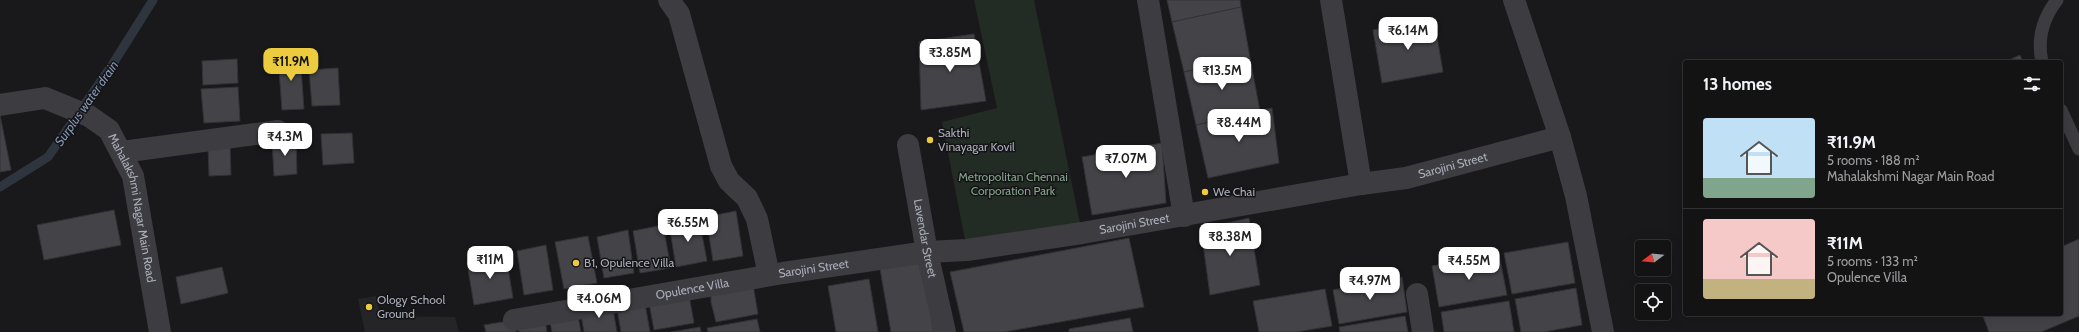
<!DOCTYPE html>
<meta charset="utf-8">
<style>
:root{--surface:#131314;--page:#1c1c1d;--text:#f1f3f6;--muted:#9d9ea0;--line:#323234;--accent:#eccb3f}
body{margin:0;font-family:Cabin,sans-serif;background:var(--page);color:var(--text);height:100vh;display:flex;flex-direction:column;font-size:15px;white-space:nowrap}
*{box-sizing:border-box;margin:0}
p{font-size:13px;color:var(--muted)}
.icon{flex:none;width:22px;height:22px;fill:none;stroke:currentColor;stroke-width:2;stroke-linecap:round;stroke-linejoin:round}
.map{position:relative;flex:1;overflow:hidden}
.panel{position:absolute;left:1683px;top:60px;width:380px;height:256px;display:flex;flex-direction:column;background:var(--surface);border-radius:4px;box-shadow:0 4px 16px #0002,0 0 0 1px var(--line)}
.panel>*{flex:none}
.needle{width:26px;rotate:254deg}
.tools{position:absolute;left:1635px;top:240px;display:grid;gap:8px}
.tools a{display:grid;place-items:center;width:36px;height:36px;border-radius:4px;background:var(--surface);box-shadow:0 4px 16px #0002,0 0 0 1px var(--line);font-size:20px}
.price{position:absolute;translate:-50% -34px;padding:0 9px;border-radius:8px;background:#fff;color:#222;font-size:13px;line-height:26px;filter:drop-shadow(0 1px 2px #0008)}
.price::after{content:'';position:absolute;left:50%;top:24px;width:12px;height:9px;margin-left:-6px;background:inherit;clip-path:polygon(0 0,100% 0,50% 100%)}
.price.on{background:var(--accent);color:#111}
ul{padding:0;list-style:none}
li{display:flex;align-items:center;gap:12px;height:100px;padding:0 20px}
li+li{border-top:1px solid var(--line)}
li span{display:grid;place-items:center;flex:none;width:112px;height:80px;border-radius:4px;color:#555}
li>.icon{margin-inline-start:auto}
span .icon{width:48px;height:48px;fill:#fffc;stroke-width:1}
li b{font-size:17px}
h2{display:flex;justify-content:space-between;align-items:center;height:48px;padding:0 20px;font-size:17px}
.map>svg:first-child{display:block}
.built{fill:#252528}
.green{fill:#232b25}
.lines{fill:none;stroke-linecap:round;stroke-linejoin:round}
.stream{stroke:#2f353e;stroke-width:9}
.building{fill:#434348;stroke:#333337}
.lane{stroke:#3c3c41;stroke-width:13}
.street{stroke:#3c3c41;stroke-width:22}
.poi-dot{fill:#eccb3f;stroke:#141316;stroke-width:1.5}
.labels{text-anchor:middle;stroke-width:3;stroke-linejoin:round;paint-order:stroke}
.poi-label{font-size:12px;fill:#abaeba;stroke:#141316;text-anchor:start}
.street-label{font-size:12px;fill:#abaeba;stroke:#141316}
.park-label{font-size:12px;fill:#83a48a;stroke:#141316}
.water-label{font-size:13px;font-style:italic;fill:#8496b3;stroke:#141316}
</style>
<div class="map">
<svg width="2079" height="332" viewBox="0 0 2079 332">
<rect width="100%" height="100%" fill="#19191b"/>
<path class="built" d="M376,296L380,316L455,317L459,332H365L358,299Z"/>
<path class="green" d="M974,0H1034L1082,233L967,250L942,122L997,108Z"/>
<g class="lines">
<path class="stream" d="M0,187L48,157L114,62L153,0"/>
</g>
<g class="building">
<path d="M1167,0H1240L1241,7L1172,22Z"/>
<path d="M1241,7L1250,58L1184,72L1172,22Z"/>
<path d="M1434,19L1443,72L1382,83L1373,30Z"/>
<path d="M974,34L986,101L921,110L919,42Z"/>
<path d="M300,55L304,109L282,110L278,56Z"/>
<path d="M2020,55L2023,62H2005Z"/>
<path d="M1250,58L1260,111L1196,125L1184,72Z"/>
<path d="M237,59L238,83L203,85L202,61Z"/>
<path d="M338,68L340,105L312,106L309,70Z"/>
<path d="M238,87L240,121L204,123L201,89Z"/>
<path d="M1272,108L1279,163L1208,178L1196,125Z"/>
<path d="M0,115L11,170L0,172Z"/>
<path d="M352,133L354,163L323,165L321,134Z"/>
<path d="M296,139L297,174L274,176L272,140Z"/>
<path d="M1162,143L1166,203L1092,215L1082,157Z"/>
<path d="M230,145L231,175L209,176L208,146Z"/>
<path d="M114,210L121,245L44,260L37,225Z"/>
<path d="M736,211L743,256L713,261L706,217Z"/>
<path d="M1249,218L1260,285L1210,295L1201,229Z"/>
<path d="M699,219L707,261L676,267L669,224Z"/>
<path d="M663,225L671,268L640,273L633,231Z"/>
<path d="M628,230L634,273L604,278L597,237Z"/>
<path d="M588,236L597,283L564,289L555,242Z"/>
<path d="M1129,238L1144,307L1004,332H964L950,272Z"/>
<path d="M2079,239V316L2041,332H1989L1982,314H2061V247Z"/>
<path d="M1568,242L1575,283L1512,294L1504,253Z"/>
<path d="M546,245L553,290L524,295L517,251Z"/>
<path d="M1499,254L1507,295L1439,307L1432,266Z"/>
<path d="M506,256L513,298L474,305L467,263Z"/>
<path d="M922,262L934,332H891L880,269Z"/>
<path d="M222,267L228,293L181,304L176,277Z"/>
<path d="M1402,277L1407,312L1339,324L1333,290Z"/>
<path d="M752,279L758,314L716,322L711,302V288Z"/>
<path d="M869,279L878,332H836L828,286Z"/>
<path d="M1576,288L1582,325L1544,332H1521L1515,299Z"/>
<path d="M1325,289L1332,326L1296,332H1259L1253,301Z"/>
<path d="M688,290L694,323L654,330L648,297Z"/>
<path d="M644,298L650,332H621L616,303Z"/>
<path d="M1509,301L1514,332H1444L1441,312Z"/>
<path d="M612,304L617,332H584L580,309Z"/>
<path d="M577,311L581,332H552L549,316Z"/>
<path d="M544,315L547,332H519L517,320Z"/>
<path d="M1405,316L1408,332H1340L1339,327Z"/>
<path d="M1130,318L1133,332H1069V329Z"/>
<path d="M757,319L760,332H708L707,328Z"/>
<path d="M514,320L516,332H486L484,325Z"/>
<path d="M700,327L701,332H671Z"/>
</g>
<g class="lines">
<g class="lane">
<path d="M2042,62C2037,39 2043,18 2057,0"/>
<path d="M2061,110L2079,149"/>
</g>
<g class="street">
<path d="M669,0L679,14L721,166L729,181L747,198L757,219L769,275"/>
<path d="M1148,0L1184,216"/>
<path d="M1331,0L1361,184"/>
<path d="M1514,0L1560,137L1576,196L1603,332"/>
<path id="s1" d="M0,105L45,98L89,116L109,130L133,176L160,332"/>
<path id="s2" d="M908,145L927,252L945,332"/>
<path d="M122,152L278,131"/>
<path d="M1417,294L1423,332"/>
<path id="s3" d="M514,320L783,273L927,252L967,250L1082,233L1361,184L1406,178L1560,137"/>
</g>
</g>
<g class="poi-dot">
<circle cx="930" cy="140" r="4"/>
<circle cx="1205" cy="192" r="4"/>
<circle cx="576" cy="263" r="4"/>
<circle cx="369" cy="307" r="4"/>
</g>
<g class="labels">
<g class="poi-label">
<text x="938" y="137">Sakthi<tspan x="938" dy="14">Vinayagar Kovil</tspan></text>
<text x="1213" y="196">We Chai</text>
<text x="584" y="267">B1, Opulence Villa</text>
<text x="377" y="304">Ology School<tspan x="377" dy="14">Ground</tspan></text>
</g>
<g class="street-label">
<text dy="4" stroke="none"><textPath href="#s3" startOffset="952">Sarojini Street</textPath></text>
<text dy="4" stroke="none"><textPath href="#s1" startOffset="200">Mahalakshmi Nagar Main Road</textPath></text>
<text dy="4" stroke="none"><textPath href="#s3" startOffset="628">Sarojini Street</textPath></text>
<text dy="4" stroke="none"><textPath href="#s2" startOffset="95">Lavendar Street</textPath></text>
<text dy="4" stroke="none"><textPath href="#s3" startOffset="304">Sarojini Street</textPath></text>
<text dy="4" stroke="none"><textPath href="#s3" startOffset="181">Opulence Villa</textPath></text>
</g>
<g class="park-label">
<text x="1013" y="181">Metropolitan Chennai<tspan x="1013" dy="14">Corporation Park</tspan></text>
</g>
<g class="water-label">
<text transform="translate(86 103) rotate(-55)" y="5">Surplus water drain</text>
</g>
</g>
</svg>
<div class="tools">
<a><svg class="needle" viewBox="-14 -14 28 28"><path d="M0-13l5 13h-10z" fill="#e53935"/><path d="M0 13l5-13h-10z" fill="#9d9ea0"/></svg></a>
<a><svg class="icon" aria-label="locate" viewBox="0 0 24 24"><circle cx="12" cy="12" r="6"/><path d="M12 2v4M12 18v4M2 12h4M18 12h4"/></svg></a>
</div>
<b class="price" style="left:1408px;top:51px">₹6.14M</b>
<b class="price" style="left:950px;top:73px">₹3.85M</b>
<b class="price on" style="left:291px;top:82px">₹11.9M</b>
<b class="price" style="left:1222px;top:91px">₹13.5M</b>
<b class="price" style="left:1239px;top:143px">₹8.44M</b>
<b class="price" style="left:285px;top:157px">₹4.3M</b>
<b class="price" style="left:1126px;top:179px">₹7.07M</b>
<b class="price" style="left:688px;top:243px">₹6.55M</b>
<b class="price" style="left:1230px;top:257px">₹8.38M</b>
<b class="price" style="left:490px;top:280px">₹11M</b>
<b class="price" style="left:1469px;top:281px">₹4.55M</b>
<b class="price" style="left:1370px;top:301px">₹4.97M</b>
<b class="price" style="left:599px;top:319px">₹4.06M</b>
<section class="panel">
<h2>13 homes<svg class="icon" aria-label="filters" viewBox="0 0 24 24"><path d="M4 7h16M4 17h16"/><circle cx="9" cy="7" r="2"/><circle cx="15" cy="17" r="2"/></svg></h2>
<ul>
<li><span style="background:linear-gradient(#bfe0f5 75%,#7fa58c 0)"><svg class="icon" aria-label="home" viewBox="0 0 24 24"><path d="M3 11l9-7 9 7M6 9v11h12V9"/></svg></span><div><b>₹11.9M</b><p>5 rooms · 188 m²</p><p>Mahalakshmi Nagar Main Road</p></div></li>
<li><span style="background:linear-gradient(#f6c9c9 75%,#c2b280 0)"><svg class="icon" aria-label="home" viewBox="0 0 24 24"><path d="M3 11l9-7 9 7M6 9v11h12V9"/></svg></span><div><b>₹11M</b><p>5 rooms · 133 m²</p><p>Opulence Villa</p></div></li>
</ul>
</section>
</div>
